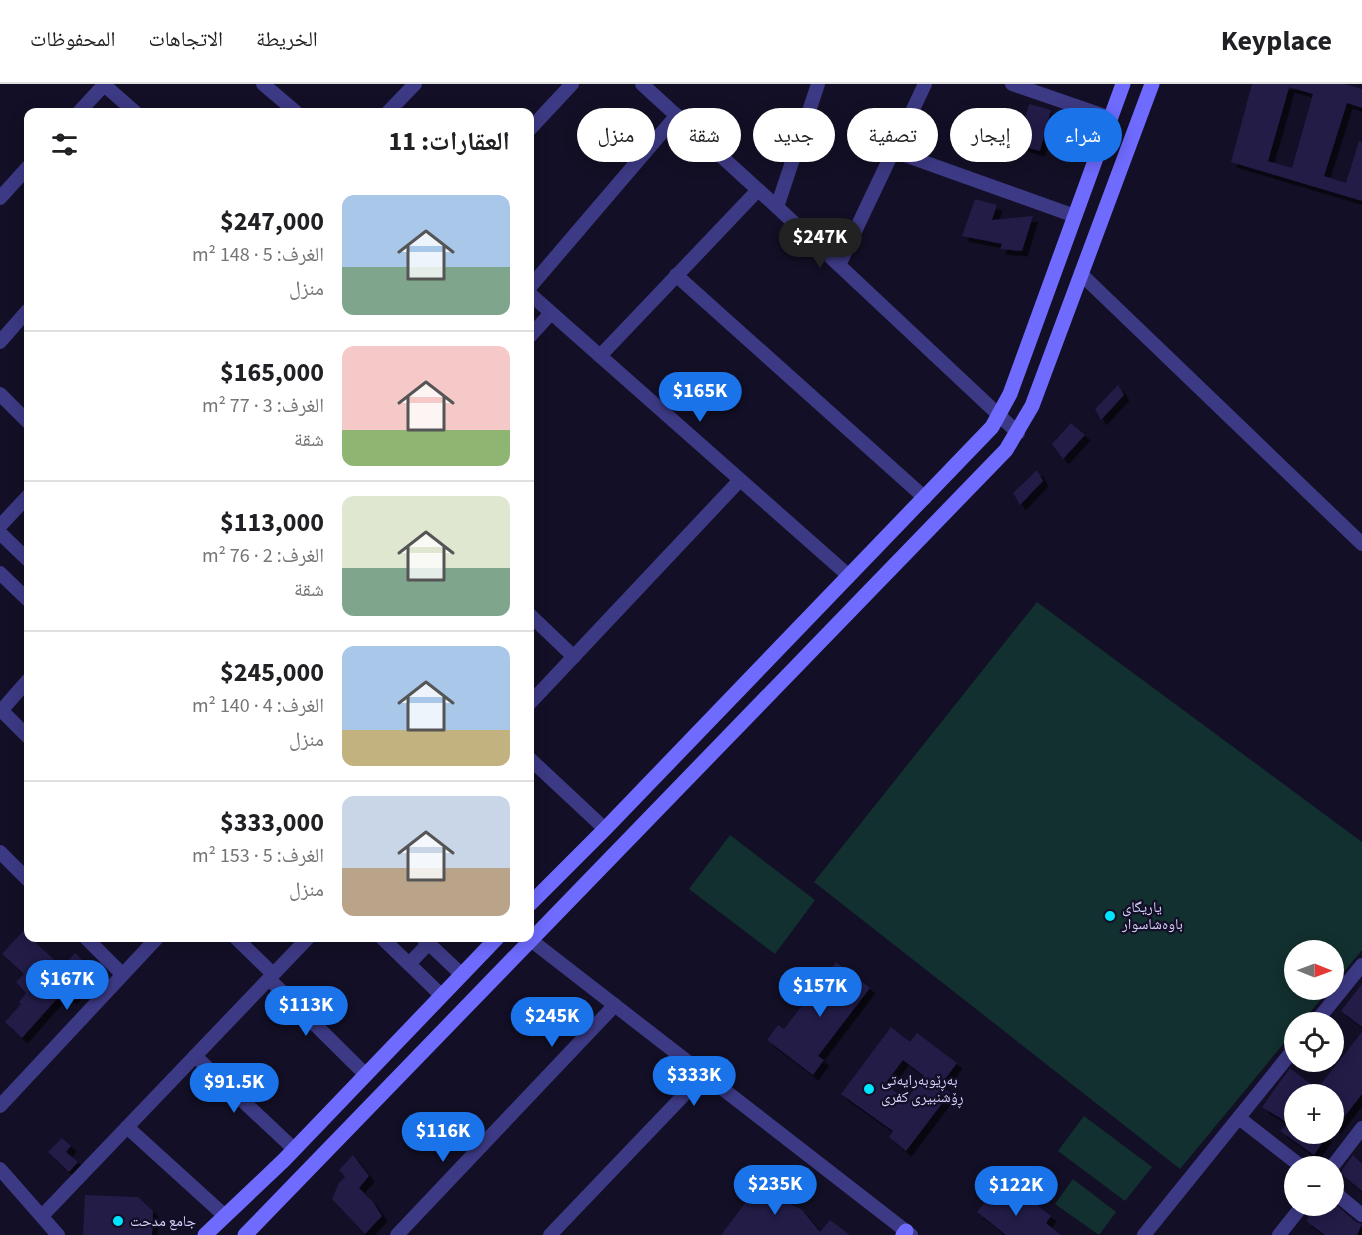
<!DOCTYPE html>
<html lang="ar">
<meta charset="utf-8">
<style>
:root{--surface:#fff;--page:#f6f6f6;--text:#202124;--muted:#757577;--line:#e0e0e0;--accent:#1a73e8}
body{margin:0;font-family:"Source Sans 3","Noto Naskh Arabic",sans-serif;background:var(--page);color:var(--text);direction:rtl;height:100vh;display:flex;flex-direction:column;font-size:22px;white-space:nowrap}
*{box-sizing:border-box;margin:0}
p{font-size:20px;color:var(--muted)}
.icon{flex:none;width:33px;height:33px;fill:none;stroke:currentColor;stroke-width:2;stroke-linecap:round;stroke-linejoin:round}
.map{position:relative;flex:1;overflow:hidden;direction:ltr}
.drawer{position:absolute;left:24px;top:24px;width:510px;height:834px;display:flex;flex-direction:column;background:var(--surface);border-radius:12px;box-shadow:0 3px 15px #0003;direction:rtl}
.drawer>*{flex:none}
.banner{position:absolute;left:552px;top:24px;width:570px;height:54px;direction:rtl;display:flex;gap:12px}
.needle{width:39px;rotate:91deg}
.tools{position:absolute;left:1284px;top:856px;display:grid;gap:12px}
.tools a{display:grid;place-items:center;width:60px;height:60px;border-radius:50%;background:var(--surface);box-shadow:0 3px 15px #0003;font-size:30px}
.price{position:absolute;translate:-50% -51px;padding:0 14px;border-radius:21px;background:var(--accent);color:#fff;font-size:20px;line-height:39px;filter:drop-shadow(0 2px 3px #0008)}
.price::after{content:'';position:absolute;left:50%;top:36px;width:18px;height:14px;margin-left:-9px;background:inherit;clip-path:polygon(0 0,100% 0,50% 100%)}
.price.selected{background:#222;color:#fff}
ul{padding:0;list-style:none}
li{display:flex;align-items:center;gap:18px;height:150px;padding:0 24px}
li+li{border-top:2px solid var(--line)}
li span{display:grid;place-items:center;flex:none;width:168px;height:120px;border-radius:12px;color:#555}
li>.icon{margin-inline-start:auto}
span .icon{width:72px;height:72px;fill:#fffc;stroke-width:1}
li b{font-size:26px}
h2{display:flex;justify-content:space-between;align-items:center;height:72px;padding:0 24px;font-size:26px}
.chip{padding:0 21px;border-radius:27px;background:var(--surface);box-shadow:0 3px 15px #0003;font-size:21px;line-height:54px}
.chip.selected{background:var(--accent);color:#fff}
header{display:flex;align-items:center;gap:36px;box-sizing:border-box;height:84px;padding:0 30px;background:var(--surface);border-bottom:2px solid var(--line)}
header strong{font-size:28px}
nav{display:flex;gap:33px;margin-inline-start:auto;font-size:21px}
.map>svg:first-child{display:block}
.garden{fill:#12302f}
.building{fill:#241b47;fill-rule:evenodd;filter:url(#shadow)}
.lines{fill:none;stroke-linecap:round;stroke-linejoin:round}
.street{stroke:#3d3a85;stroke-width:14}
.secondary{stroke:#6f6bff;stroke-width:15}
.poi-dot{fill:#00e5ff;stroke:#130f26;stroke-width:2}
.labels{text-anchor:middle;stroke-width:4.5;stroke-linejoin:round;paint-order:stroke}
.poi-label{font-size:15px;fill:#d9d4ff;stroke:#130f26;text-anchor:start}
</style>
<header>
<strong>Keyplace</strong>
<nav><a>الخريطة</a><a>الاتجاهات</a><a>المحفوظات</a></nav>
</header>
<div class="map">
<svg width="1362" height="1151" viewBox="0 0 1362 1151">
<defs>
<filter id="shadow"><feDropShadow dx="5.5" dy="5.5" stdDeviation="0" flood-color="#0009"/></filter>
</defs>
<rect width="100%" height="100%" fill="#130f26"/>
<g class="garden">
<path d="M1037,518L1362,758V866L1334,900V867H1294V906H1329L1301,939H1294V947L1180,1085L814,798Z"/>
<path d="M730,751L815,816L775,870L689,805Z"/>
<path d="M1084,1032L1152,1083L1125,1117L1058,1067Z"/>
<path d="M1073,1095L1116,1128L1099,1151L1055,1120Z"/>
</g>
<g class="building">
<path d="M1252,0H1290L1268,77L1292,84L1313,10L1289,3L1290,0H1345L1362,5V24L1347,19L1324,92L1346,99L1359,57L1362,58V117L1231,78Z"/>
<path d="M1029,20L1051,26L1040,67L1018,61Z"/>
<path d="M975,115L997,121L992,136L1033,132L1022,167L1000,165L1002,160L962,152Z"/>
<path d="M1118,301L1124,311L1101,336L1095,325Z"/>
<path d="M1071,339L1085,351L1063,375L1052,360Z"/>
<path d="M1037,386L1043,397L1020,421L1013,409Z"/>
<path d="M23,847L62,883L75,869L95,888L71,915L63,908L22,954L5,938L21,920L19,918L26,909L16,898L24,890L2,870Z"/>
<path d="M836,878L870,904L818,972L824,976L813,991L767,956L778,941L784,945Z"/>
<path d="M1362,900V943L1341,927Z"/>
<path d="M891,943L910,958L917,949L957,979L940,1002L950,1009L906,1067L889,1053L893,1047L841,1010ZM903,976L924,992L906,1016L885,1000Z"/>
<path d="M1362,948V1010L1334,1046V1011H1294V1050H1328L1314,1071L1280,1047L1288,1039L1262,1023L1290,984L1317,1005Z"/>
<path d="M62,1054L71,1062L66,1068L78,1078L69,1088L48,1068Z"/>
<path d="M353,1071L369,1092L359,1104L373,1118L382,1132L365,1150L332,1115L339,1099L345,1093L339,1086Z"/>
<path d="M1353,1071L1362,1080V1107L1340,1089Z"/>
<path d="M768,1089L785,1102L777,1113L802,1126L820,1148L830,1136L850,1151H721Z"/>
<path d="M994,1106L1019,1126L1028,1114L1051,1132L1046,1139L1061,1151H1006L977,1128Z"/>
<path d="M85,1111L138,1113L153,1127L152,1151H83Z"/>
<path d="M1334,1119L1356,1138L1362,1140L1357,1151H1325L1306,1137L1317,1122H1334Z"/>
</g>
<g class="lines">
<g class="street">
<path d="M103,0L135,28"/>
<path d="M263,0L296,28"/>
<path d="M642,0L777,123L1018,349"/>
<path d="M1012,0L1111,34"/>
<path d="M79,28L104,1"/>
<path d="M388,28L415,0"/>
<path d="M530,45L572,0"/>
<path d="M893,67L1075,132"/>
<path d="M0,114L28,83"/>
<path d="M777,123L818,0"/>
<path d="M839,181L925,0"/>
<path d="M1081,190L1362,460"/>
<path d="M676,191L925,414"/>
<path d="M530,203L677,31"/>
<path d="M530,210L849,492"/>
<path d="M530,252L551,229"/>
<path d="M0,258L28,226"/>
<path d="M600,272L758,106"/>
<path d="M0,310L28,338"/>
<path d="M0,442L28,412"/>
<path d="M0,449L28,476"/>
<path d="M0,489L28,516"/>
<path d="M530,531L574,573"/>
<path d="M530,619L740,396"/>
<path d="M0,625L28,653"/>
<path d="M1,627L28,596"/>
<path d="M530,675L605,745"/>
<path d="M0,768L28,796"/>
<path d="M86,854L122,890"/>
<path d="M236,854L273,890"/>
<path d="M382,854L441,911"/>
<path d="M423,854L461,890"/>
<path d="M532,857L911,1151"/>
<path d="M409,880L429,859"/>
<path d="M269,895L365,990"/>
<path d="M1315,939L1362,881"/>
<path d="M195,972L294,1065"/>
<path d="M0,1022L157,854"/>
<path d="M1239,1034L1302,1083"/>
<path d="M127,1043L225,1132"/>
<path d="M1332,1083L1362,1044"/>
<path d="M0,1085L58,1151"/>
<path d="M1334,1108L1362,1131"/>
<path d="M42,1132L308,854"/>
<path d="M397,1151L615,921"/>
<path d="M550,1151L704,990"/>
<path d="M1144,1151L1294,965"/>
<path d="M1279,1151L1302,1122"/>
</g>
<g class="secondary">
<path d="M530,820L605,745L992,343L1010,310L1123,0"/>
<path d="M205,1151L284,1076L497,854"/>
<path d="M245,1151L1006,366L1032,322L1152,0"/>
<path d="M903,1151L906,1147"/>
</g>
</g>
<g class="poi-dot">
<circle cx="1110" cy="832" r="6"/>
<circle cx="869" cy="1005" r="6"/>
<circle cx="118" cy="1137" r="6"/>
</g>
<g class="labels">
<g class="poi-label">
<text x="1122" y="828">یاریگای<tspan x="1122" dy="17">باوەشاسوار</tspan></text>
<text x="881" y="1001">بەڕێوبەرایەتی<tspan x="881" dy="17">ڕۆشنبیری کفری</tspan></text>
<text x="130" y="1142">جامع مدحت</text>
</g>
</g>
</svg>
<div class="tools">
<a><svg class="needle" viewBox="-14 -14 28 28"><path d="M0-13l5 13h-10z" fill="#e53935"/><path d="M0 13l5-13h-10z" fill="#757577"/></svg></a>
<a><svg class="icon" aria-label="locate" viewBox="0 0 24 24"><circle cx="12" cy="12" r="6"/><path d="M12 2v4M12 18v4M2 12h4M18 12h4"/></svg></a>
<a>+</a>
<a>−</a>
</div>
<b class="price selected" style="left:820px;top:185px">$247K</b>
<b class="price" style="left:700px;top:339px">$165K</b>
<b class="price" style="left:67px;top:927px">$167K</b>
<b class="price" style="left:820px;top:934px">$157K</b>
<b class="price" style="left:306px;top:953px">$113K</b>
<b class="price" style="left:552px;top:964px">$245K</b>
<b class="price" style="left:694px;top:1023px">$333K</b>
<b class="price" style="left:234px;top:1030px">$91.5K</b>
<b class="price" style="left:443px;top:1079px">$116K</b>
<b class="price" style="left:775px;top:1132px">$235K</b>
<b class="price" style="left:1016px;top:1133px">$122K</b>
<div class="banner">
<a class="chip selected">شراء</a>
<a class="chip">إيجار</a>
<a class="chip">تصفية</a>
<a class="chip">جديد</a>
<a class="chip">شقة</a>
<a class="chip">منزل</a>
</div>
<section class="drawer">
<h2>العقارات: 11<svg class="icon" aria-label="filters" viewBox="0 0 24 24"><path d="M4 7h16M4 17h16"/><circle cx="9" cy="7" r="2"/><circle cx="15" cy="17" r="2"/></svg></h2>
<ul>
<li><span style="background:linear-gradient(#a9c7e8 60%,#7fa58c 0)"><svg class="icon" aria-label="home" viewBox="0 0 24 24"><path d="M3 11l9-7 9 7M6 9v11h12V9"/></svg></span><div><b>$247,000</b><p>الغرف: 5 · 148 m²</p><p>منزل</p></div></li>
<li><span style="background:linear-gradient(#f6c9c9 70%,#8fb573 0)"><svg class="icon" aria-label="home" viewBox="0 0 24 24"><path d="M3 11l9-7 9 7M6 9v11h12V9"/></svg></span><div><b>$165,000</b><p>الغرف: 3 · 77 m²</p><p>شقة</p></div></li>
<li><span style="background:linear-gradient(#dfe7d0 60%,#7fa58c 0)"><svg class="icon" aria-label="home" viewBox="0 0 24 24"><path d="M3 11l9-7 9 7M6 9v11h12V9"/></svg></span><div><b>$113,000</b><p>الغرف: 2 · 76 m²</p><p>شقة</p></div></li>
<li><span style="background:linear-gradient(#a9c7e8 70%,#c2b280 0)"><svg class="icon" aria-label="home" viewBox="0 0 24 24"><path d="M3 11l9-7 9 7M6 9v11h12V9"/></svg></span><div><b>$245,000</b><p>الغرف: 4 · 140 m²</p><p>منزل</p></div></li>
<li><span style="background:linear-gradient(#c9d6e8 60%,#b9a48a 0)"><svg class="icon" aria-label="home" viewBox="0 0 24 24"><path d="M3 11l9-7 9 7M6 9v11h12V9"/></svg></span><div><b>$333,000</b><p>الغرف: 5 · 153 m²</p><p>منزل</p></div></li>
</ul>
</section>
</div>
